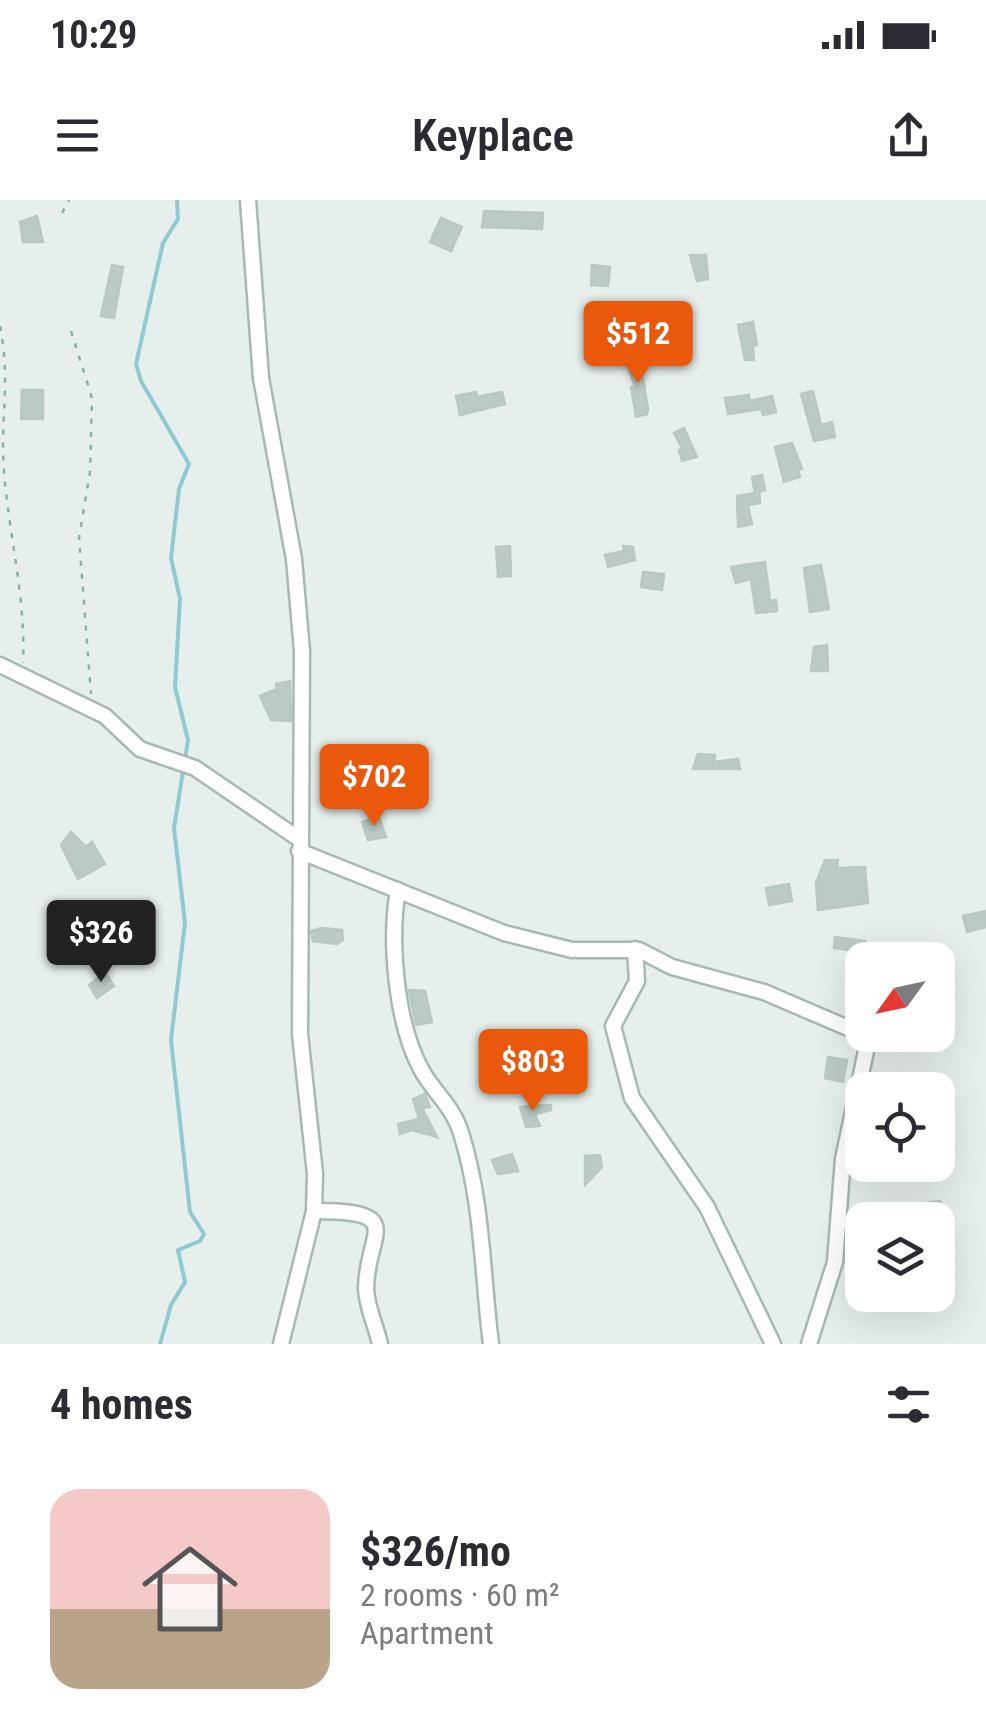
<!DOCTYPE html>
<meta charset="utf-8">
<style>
:root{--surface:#fff;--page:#f2f2f3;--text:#2b2b33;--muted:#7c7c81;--accent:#ea580c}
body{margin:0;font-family:"Roboto Condensed",sans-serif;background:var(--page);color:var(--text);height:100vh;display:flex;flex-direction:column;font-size:38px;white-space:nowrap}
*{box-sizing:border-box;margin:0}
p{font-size:32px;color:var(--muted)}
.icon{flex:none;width:55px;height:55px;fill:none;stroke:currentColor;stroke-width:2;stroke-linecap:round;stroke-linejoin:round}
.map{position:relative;height:1144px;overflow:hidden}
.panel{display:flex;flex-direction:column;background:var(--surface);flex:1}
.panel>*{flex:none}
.needle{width:65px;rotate:237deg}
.controls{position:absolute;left:845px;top:742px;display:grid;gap:20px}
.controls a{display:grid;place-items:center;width:110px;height:110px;border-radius:20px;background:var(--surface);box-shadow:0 10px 40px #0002;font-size:50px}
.price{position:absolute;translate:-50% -85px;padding:0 22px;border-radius:10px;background:var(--accent);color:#fff;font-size:32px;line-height:65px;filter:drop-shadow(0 2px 5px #0008)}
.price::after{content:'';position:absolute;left:50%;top:60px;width:30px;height:22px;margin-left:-15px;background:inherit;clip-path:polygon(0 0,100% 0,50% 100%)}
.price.current{background:#222;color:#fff}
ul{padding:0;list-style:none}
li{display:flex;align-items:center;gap:30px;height:250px;padding:0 50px}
li span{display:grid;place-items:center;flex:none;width:280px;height:200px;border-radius:30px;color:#555}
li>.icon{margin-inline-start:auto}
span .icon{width:120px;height:120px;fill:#fffc;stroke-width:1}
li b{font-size:42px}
h2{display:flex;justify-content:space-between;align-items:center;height:120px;padding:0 50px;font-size:42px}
.status{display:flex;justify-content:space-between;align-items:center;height:70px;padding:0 50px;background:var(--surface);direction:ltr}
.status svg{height:28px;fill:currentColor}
header{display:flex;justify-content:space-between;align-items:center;height:130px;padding:0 50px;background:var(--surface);font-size:45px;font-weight:600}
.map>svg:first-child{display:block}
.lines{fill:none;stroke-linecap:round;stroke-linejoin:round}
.stream{stroke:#8ec9d4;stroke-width:4}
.building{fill:#bbcac4;stroke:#b8c9c2;stroke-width:2.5}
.minor-casing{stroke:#a8b8b2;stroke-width:19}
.path{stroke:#86b3a5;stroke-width:2.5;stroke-dasharray:5 8;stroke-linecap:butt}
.minor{stroke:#fff;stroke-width:14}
</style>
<div class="status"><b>10:29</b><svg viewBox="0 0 49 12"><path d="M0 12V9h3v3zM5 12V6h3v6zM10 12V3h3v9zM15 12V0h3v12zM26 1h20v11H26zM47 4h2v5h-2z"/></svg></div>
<header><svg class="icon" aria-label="menu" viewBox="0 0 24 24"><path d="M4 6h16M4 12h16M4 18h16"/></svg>Keyplace<svg class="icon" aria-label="share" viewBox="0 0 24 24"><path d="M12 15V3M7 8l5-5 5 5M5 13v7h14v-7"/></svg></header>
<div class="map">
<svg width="986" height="1144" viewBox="0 0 986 1144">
<rect width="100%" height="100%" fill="#e6efeb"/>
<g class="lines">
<path class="stream" d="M160,1144L171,1105L185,1082L178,1050L200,1041L204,1034L190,1012L171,840L185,723L174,628L188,540L175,487L180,399L171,358L179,289L189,264L141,181L136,164L163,43L178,19L177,0"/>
</g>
<g class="building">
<path d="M484,11L543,13L542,29L482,27Z"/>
<path d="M37,16L43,42H23L20,22Z"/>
<path d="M441,18L462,27L451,51L430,42Z"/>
<path d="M690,55H706L708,79L697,81Z"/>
<path d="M112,65L123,67L114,118L101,116Z"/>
<path d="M592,65L610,67L608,86L591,85Z"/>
<path d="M753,122L757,145L753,146L754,160H745L738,125Z"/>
<path d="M639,155L648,209L647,214L636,217L631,187H635L626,159Z"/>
<path d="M22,190H43V219H21Z"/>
<path d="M813,191L821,225L832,222L835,237L814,241L801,194Z"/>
<path d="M476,192L477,197L502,192L505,204L460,215L456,196Z"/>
<path d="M749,195L750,201L772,196L776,212L763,215L761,209L728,214L725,198Z"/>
<path d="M684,228L697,257L682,261L679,250H683L674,233Z"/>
<path d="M792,243L802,269L798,270L800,277L784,282L775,247Z"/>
<path d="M762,275L765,290L759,292L760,303L748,305L752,324L738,327L737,296L755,293L752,277Z"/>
<path d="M510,346L511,376L498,377L496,347Z"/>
<path d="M623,346L633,347L635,360L608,367L605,355L624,351Z"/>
<path d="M765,362L770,401L776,400L777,411L756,413L751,379L736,383L731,367Z"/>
<path d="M821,365L829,409L810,412L804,368Z"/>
<path d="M643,372L664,374L662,390L641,387Z"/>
<path d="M827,445L828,471H811L814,447Z"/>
<path d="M290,481L291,521L271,520L260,496L277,489L276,484Z"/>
<path d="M698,554L715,555L714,562L738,559L740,569H693Z"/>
<path d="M379,617L386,637L368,640L362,622Z"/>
<path d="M71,632L86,647L92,642L105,664L78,679L61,645Z"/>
<path d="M825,660H838L837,668L865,667L868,703L818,710L816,683Z"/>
<path d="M789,684L792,701L769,705L766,688Z"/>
<path d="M986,711V727L967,732L963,716Z"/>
<path d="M321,728L342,730L343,740L337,744L313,741L311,731Z"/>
<path d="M835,737L865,741L864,752L834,748Z"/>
<path d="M105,772L114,786L97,798L89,785Z"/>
<path d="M409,790L425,791L432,822L416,825Z"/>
<path d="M828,857L847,860L843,882L825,878Z"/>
<path d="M425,894L430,907L422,908L437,937L412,930L400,934L398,924L419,919L413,899Z"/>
<path d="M551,905V910L535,914L540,926L526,927L520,907Z"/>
<path d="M512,954L518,971L498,974L492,960Z"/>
<path d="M600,955L602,967L585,985V956Z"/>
<path d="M940,1001L942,1018L914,1019L912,1005Z"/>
</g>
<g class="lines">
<g class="minor-casing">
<g id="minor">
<path d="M248,0L261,178L294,359L302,451L300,834L315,974L314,1011L281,1144"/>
<path d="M0,465L105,516L140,549L195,568L299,639"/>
<path d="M299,651L504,733L572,750H639L672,767L764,792L862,834"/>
<path d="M398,690C389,741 396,823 421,869C433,892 453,906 461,933C483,1003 482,1073 491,1144"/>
<path d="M635,749L637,781L613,826L632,898L707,1007L773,1144"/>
<path d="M314,1011C409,1011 366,1033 366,1089C367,1108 376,1126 380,1144"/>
<path d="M809,1144L835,1062L843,959L866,851L864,835"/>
</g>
</g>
<g class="path">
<path d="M62,13L69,0"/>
<path d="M0,126C11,181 0,218 4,272C9,336 26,398 23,463"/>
<path d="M71,131L92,198L90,272L79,338L91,494"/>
</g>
<use href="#minor" class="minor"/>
</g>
</svg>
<div class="controls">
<a><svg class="needle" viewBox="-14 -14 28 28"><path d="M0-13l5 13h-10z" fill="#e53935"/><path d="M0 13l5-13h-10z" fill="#7c7c81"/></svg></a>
<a><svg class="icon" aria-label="locate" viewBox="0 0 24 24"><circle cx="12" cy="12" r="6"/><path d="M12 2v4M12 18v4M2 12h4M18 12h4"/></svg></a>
<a><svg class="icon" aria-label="layers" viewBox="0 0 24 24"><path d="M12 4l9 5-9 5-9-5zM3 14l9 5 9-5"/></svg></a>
</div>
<b class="price" style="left:638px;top:186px">$512</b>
<b class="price" style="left:374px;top:629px">$702</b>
<b class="price current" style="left:101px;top:785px">$326</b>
<b class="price" style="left:533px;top:914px">$803</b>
</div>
<section class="panel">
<h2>4 homes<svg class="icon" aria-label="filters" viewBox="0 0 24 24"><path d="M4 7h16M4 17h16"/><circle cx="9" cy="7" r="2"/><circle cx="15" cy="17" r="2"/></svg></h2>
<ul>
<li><span style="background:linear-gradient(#f6c9c9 60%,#b9a48a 0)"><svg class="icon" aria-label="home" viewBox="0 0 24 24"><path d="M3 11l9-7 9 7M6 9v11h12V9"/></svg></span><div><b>$326/mo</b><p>2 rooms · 60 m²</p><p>Apartment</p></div></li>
</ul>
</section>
